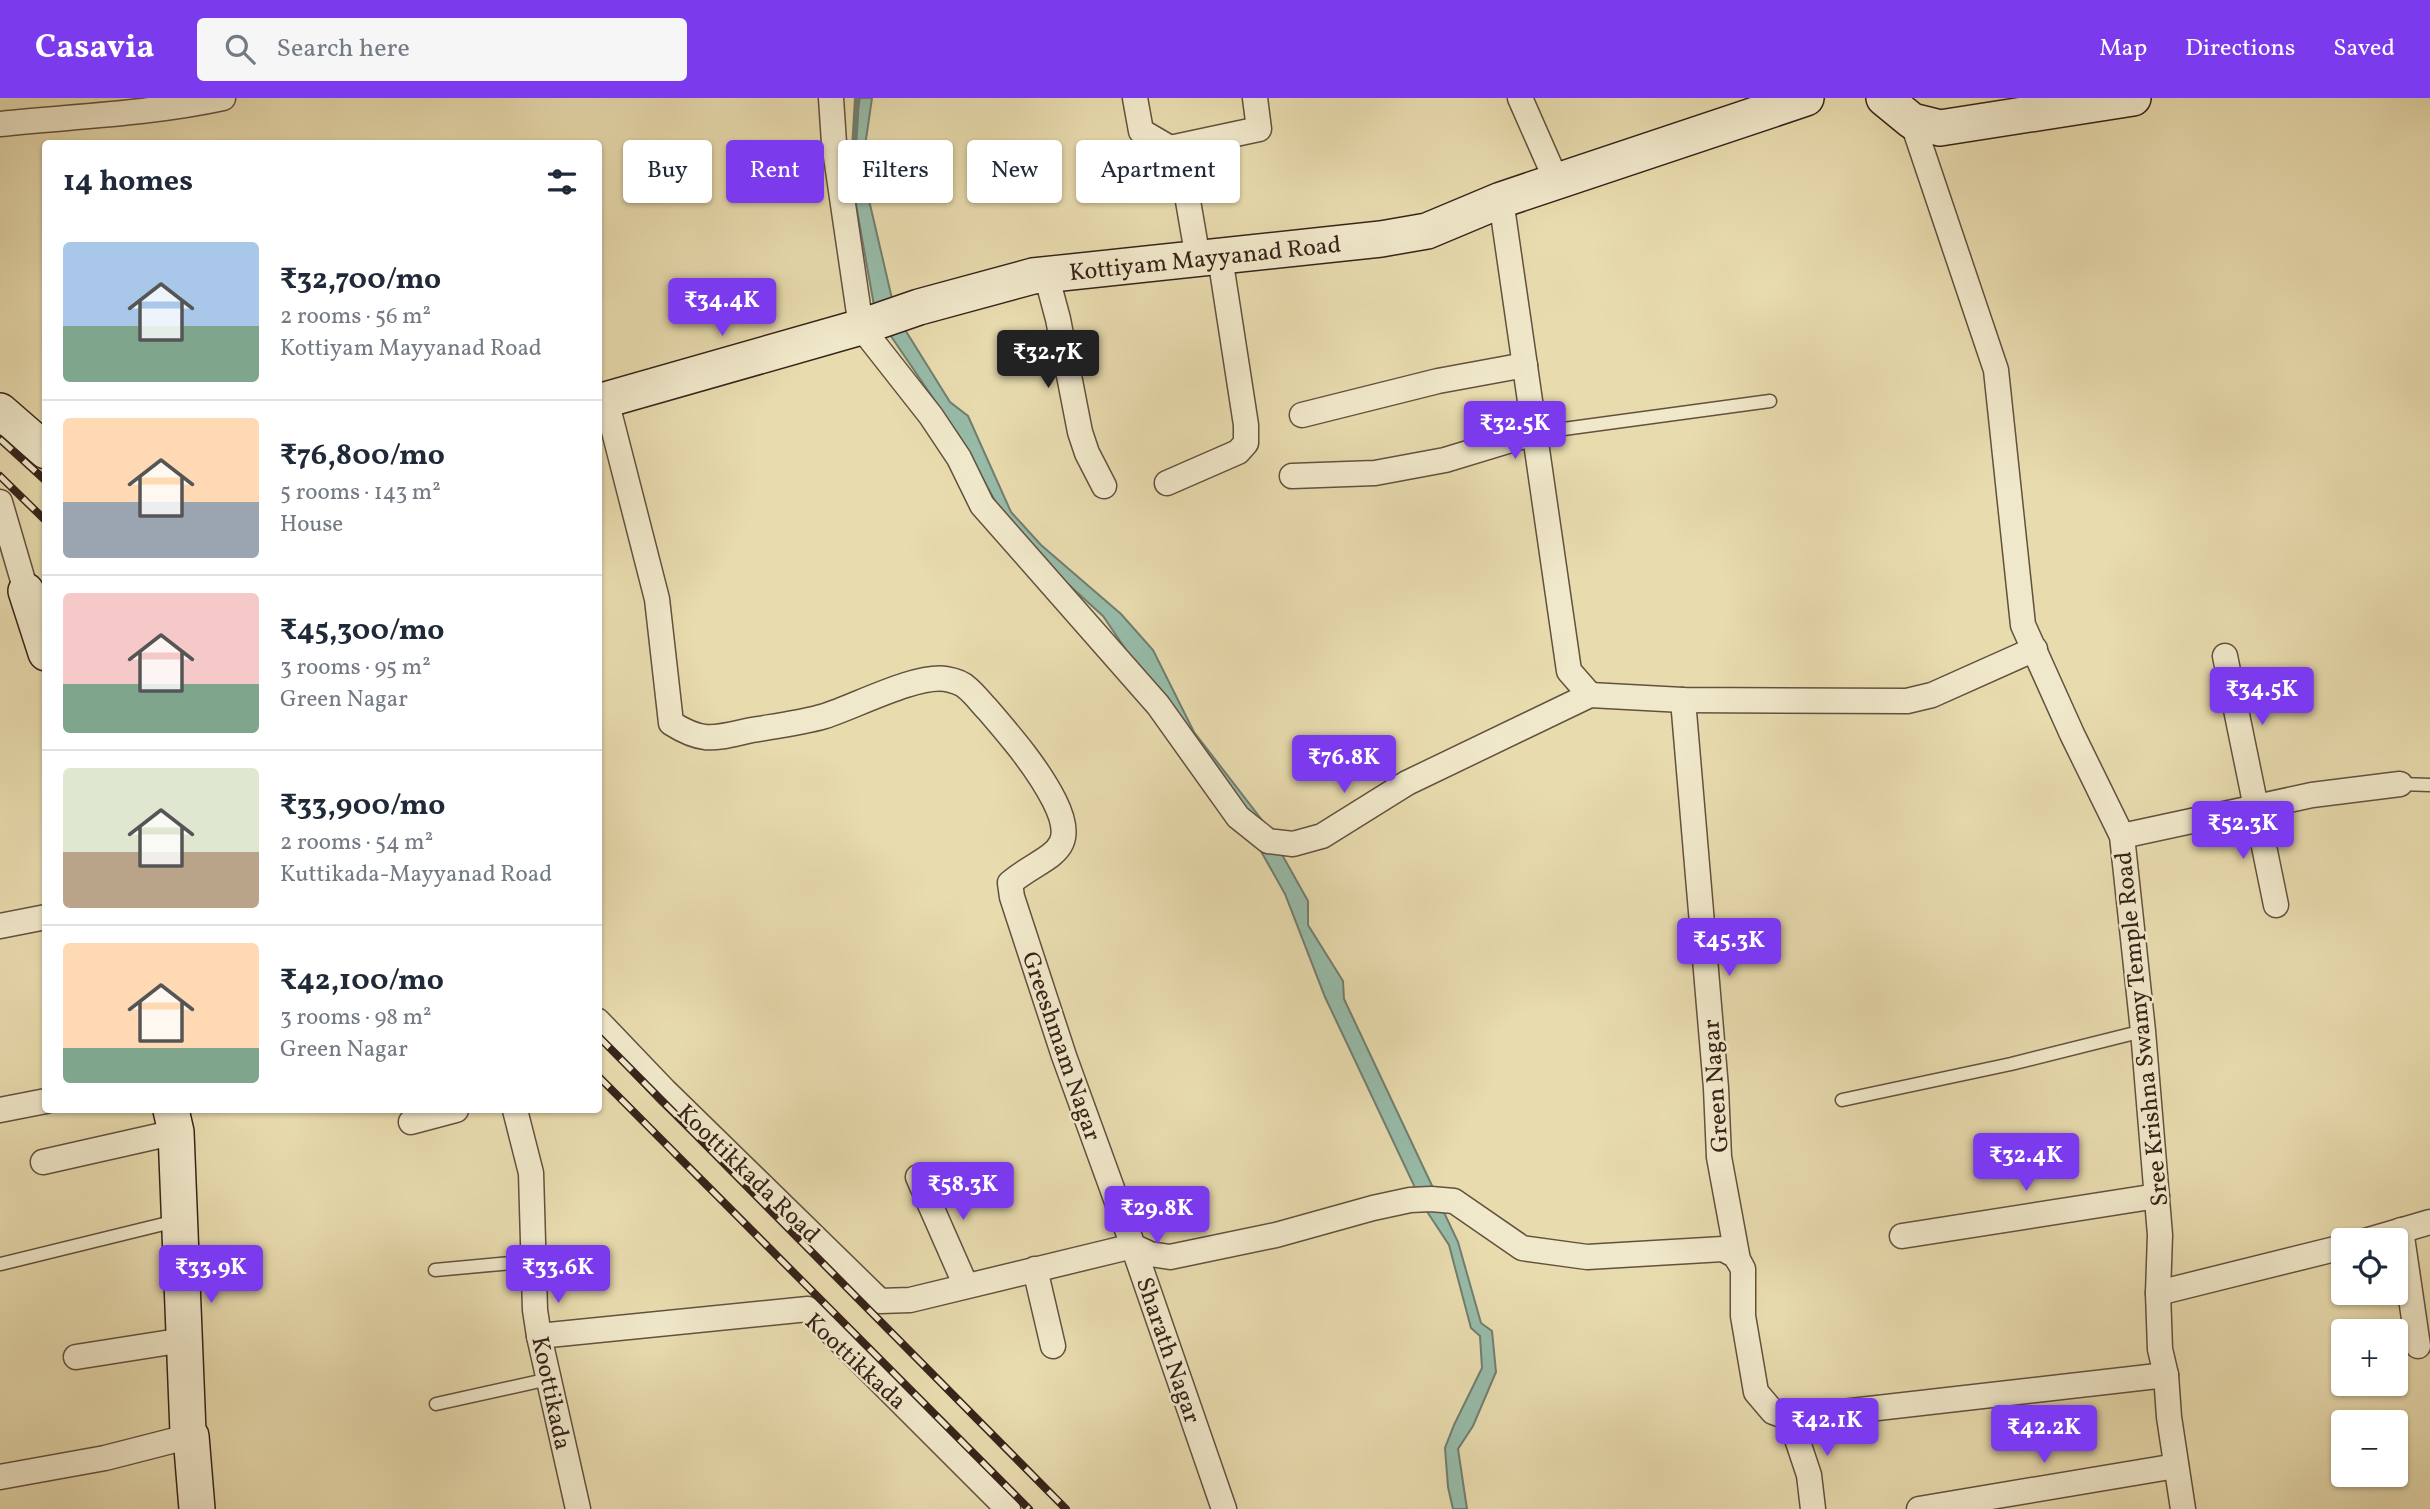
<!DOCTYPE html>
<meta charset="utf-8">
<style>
:root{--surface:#fff;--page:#f6f6f7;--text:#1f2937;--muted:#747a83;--line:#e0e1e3;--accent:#7c3aed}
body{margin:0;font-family:Vollkorn,serif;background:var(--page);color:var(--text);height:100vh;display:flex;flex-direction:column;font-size:26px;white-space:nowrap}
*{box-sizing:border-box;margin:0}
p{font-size:23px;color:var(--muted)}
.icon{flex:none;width:38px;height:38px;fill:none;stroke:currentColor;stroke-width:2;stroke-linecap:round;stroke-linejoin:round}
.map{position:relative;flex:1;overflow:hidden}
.side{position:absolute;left:42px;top:42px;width:560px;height:973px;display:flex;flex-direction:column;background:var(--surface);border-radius:7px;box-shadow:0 2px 5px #0004}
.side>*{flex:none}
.banner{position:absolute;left:623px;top:42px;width:665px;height:63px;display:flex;gap:14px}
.fabs{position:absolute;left:2331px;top:1130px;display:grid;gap:14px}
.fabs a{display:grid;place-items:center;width:77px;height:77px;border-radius:7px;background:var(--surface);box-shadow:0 2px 5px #0004;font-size:35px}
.price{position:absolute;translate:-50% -60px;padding:0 16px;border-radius:7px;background:var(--accent);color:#fff;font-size:23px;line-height:46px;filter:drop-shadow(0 2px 4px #0008)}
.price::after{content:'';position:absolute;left:50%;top:42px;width:21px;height:16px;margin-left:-10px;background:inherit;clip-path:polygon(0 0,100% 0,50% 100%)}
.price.selected{background:#222;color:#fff}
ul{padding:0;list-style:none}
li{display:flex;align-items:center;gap:21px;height:175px;padding:0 21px}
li+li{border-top:2px solid var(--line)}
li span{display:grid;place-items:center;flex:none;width:196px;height:140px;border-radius:7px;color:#555}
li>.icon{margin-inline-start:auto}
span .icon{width:84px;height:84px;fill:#fffc;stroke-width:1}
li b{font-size:30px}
h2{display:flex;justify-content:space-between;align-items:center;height:84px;padding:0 21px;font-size:30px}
.pill{padding:0 24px;border-radius:7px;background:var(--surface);box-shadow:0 2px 5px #0004;font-size:24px;line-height:63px}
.pill.selected{background:var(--accent);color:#fff}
header{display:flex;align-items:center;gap:42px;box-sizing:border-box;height:98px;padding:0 35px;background:var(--accent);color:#fff}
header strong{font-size:33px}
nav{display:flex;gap:38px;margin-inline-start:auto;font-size:24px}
.search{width:490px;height:63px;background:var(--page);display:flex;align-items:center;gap:18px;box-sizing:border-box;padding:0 24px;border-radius:7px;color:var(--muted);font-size:26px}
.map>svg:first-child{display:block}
.water{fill:#97bba9;stroke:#717e70;stroke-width:2}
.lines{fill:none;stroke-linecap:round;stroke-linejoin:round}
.stream{stroke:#717e70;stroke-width:6}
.lane-casing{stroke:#63513f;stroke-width:15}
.street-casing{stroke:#63513f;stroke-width:27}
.secondary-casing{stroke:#37231a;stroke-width:38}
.lane{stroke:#f0e8ca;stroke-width:12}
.street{stroke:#f0e8ca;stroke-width:24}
.secondary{stroke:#f0e8ca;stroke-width:35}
.rail-casing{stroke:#37231a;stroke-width:8}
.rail{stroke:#f0e8ca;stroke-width:5;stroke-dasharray:16;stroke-linecap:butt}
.labels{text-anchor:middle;stroke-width:5;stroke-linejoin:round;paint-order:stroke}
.street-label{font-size:24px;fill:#37231a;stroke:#f0e8ca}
</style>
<header>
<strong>Casavia</strong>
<div class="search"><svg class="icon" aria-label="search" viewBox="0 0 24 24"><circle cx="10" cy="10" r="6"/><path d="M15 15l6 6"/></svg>Search here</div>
<nav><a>Map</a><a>Directions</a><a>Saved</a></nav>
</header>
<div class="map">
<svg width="2430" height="1411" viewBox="0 0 2430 1411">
<rect width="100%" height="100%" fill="#e8dbae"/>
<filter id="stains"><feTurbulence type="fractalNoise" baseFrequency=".00286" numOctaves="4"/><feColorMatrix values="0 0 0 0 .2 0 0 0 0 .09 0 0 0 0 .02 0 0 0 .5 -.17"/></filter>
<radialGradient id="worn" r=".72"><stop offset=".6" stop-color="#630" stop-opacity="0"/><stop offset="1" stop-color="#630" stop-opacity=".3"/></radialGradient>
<g class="water">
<path d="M860,0H872L864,55L869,102L893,205L875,213L852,84L856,19Z"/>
<path d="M899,222L950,304L968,318L1011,414L1041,447L1121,516L1153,552L1194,634L1265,726L1308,803V827L1343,883L1344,901L1435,1094L1418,1096L1325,899L1285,796L1235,707L1139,571L1103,518L1014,437L959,338L884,228Z"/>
<path d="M1440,1106L1458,1144L1481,1225L1492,1233L1496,1274L1473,1328L1458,1351L1467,1411H1453L1448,1389L1445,1350L1454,1327L1482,1270L1480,1238L1471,1230L1449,1147L1424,1109Z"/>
</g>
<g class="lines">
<path class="stream" d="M852,85L857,0"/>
<g class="lane-casing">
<g id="lane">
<path d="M1534,335L1770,303"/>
<path d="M2400,686L2430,687"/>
<path d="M1842,1002L2011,966L2143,933"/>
<path d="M1,1166L176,1123"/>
<path d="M435,1172L533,1163"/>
<path d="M436,1306L549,1281"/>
</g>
</g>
<g class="street-casing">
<g id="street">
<path d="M831,0L834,45L861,229L931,318L959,360L982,407L1158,607L1238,719L1268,743L1293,746L1322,738L1407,685L1590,597L1683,602L1907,603L1932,597L2035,551"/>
<path d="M1135,0L1141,33L1170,50L1183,74L1198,161"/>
<path d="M1520,0L1557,84"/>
<path d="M1912,23L1996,272L2023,527L2072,636L2122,738L2143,933L2160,1137L2158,1195L2160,1251L2166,1277L2169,1319L2183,1411"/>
<path d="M0,26C75,18 149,16 223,0"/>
<path d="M1170,50L1259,31L1255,0"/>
<path d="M1501,102L1569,573L1590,597"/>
<path d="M1046,176L1058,221L1080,334L1087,355L1104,388"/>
<path d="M606,302L657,501L671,625C704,646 715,640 752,632C776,628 801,625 825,618C856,608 917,576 946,581C952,582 962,585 966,589C974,595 981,605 988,612C1012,640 1037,669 1054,702C1082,757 1044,756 1010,785L1012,799L1064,958L1133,1148L1150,1156L1170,1159L1276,1137L1373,1110L1410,1102L1431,1101L1454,1103L1522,1150L1587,1159L1723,1151L1736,1158L1743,1171V1218L1756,1294L1773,1314L1790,1320L2166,1277"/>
<path d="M1302,317L1438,283L1525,267"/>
<path d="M1292,378L1375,375L1445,362L1534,335"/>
<path d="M1167,385L1238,354L1246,345V327L1220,159"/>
<path d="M0,404L26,493"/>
<path d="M2225,558L2276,807"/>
<path d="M1683,602L1716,990L1719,1059L1738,1162"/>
<path d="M2122,738L2312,697L2400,686"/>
<path d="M0,828L46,819"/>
<path d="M598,923L665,993L880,1203L910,1202L1133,1148L1224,1411"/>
<path d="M0,1012L46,1003"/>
<path d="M515,1012L531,1075L535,1212L539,1238L578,1411"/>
<path d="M411,1024L456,1012"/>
<path d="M43,1064L176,1034"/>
<path d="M918,1079L966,1188"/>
<path d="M2401,1132L2418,1248"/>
<path d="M1902,1138L2157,1098"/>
<path d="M2365,1143L2430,1124"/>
<path d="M1035,1171L1053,1248"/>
<path d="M2158,1195L2343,1149"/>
<path d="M539,1238L808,1211L1008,1411"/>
<path d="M76,1259L184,1242"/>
<path d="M1790,1320L1809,1377L1813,1411"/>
<path d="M0,1379L105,1360L191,1338"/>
<path d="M1919,1411L2176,1368"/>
</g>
</g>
<g class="secondary-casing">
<g id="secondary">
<path d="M1884,0L1912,23L1940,30L2133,0"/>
<path d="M598,304L861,229L919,209L1033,178L1381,141L1427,133L1501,102L1806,0"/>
<path d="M0,313L46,353"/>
<path d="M26,493L46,555"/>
<path d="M171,1012L176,1034L188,1334L191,1338L197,1411"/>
</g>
</g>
<use href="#lane" class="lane"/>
<use href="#street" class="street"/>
<use href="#secondary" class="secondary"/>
<g class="rail-casing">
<g id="rail">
<path d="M0,341L46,383"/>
<path d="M0,378L46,423"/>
<path d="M598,938L1066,1411"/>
<path d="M598,978L1029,1411"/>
</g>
</g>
<use href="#rail" class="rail"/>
</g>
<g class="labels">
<g class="street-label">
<text transform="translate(1205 160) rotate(-6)" y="8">Kottiyam Mayyanad Road</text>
<text transform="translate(2141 931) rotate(-96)" y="8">Sree Krishna Swamy Temple Road</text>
<text transform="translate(1062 948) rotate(71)" y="8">Greeshmam Nagar</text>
<text transform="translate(1715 988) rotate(-94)" y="8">Green Nagar</text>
<text transform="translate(749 1075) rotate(44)" y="8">Koottikkada Road</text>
<text transform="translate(1169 1252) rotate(71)" y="8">Sharath Nagar</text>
<text transform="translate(856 1263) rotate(43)" y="8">Koottikkada</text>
<text transform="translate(552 1295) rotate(78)" y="8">Koottikada</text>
</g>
</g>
<rect width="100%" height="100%" filter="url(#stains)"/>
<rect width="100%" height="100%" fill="url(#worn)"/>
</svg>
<div class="fabs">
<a><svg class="icon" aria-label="locate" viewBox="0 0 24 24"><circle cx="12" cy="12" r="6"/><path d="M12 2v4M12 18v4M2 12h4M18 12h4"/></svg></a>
<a>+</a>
<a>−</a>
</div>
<b class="price" style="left:722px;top:240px">₹34.4K</b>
<b class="price selected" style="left:1048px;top:292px">₹32.7K</b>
<b class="price" style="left:1515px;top:363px">₹32.5K</b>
<b class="price" style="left:2262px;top:629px">₹34.5K</b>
<b class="price" style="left:1344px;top:697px">₹76.8K</b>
<b class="price" style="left:2243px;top:763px">₹52.3K</b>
<b class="price" style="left:1729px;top:880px">₹45.3K</b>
<b class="price" style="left:2026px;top:1095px">₹32.4K</b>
<b class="price" style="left:963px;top:1124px">₹58.3K</b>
<b class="price" style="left:1157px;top:1148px">₹29.8K</b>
<b class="price" style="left:211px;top:1207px">₹33.9K</b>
<b class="price" style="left:558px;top:1207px">₹33.6K</b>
<b class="price" style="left:1827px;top:1360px">₹42.1K</b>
<b class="price" style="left:2044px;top:1367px">₹42.2K</b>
<div class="banner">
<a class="pill">Buy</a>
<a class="pill selected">Rent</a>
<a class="pill">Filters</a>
<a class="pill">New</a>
<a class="pill">Apartment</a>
</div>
<section class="side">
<h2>14 homes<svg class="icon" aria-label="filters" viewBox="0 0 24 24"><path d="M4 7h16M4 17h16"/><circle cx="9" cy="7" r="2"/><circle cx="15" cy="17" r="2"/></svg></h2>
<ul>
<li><span style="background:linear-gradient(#a9c7e8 60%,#7fa58c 0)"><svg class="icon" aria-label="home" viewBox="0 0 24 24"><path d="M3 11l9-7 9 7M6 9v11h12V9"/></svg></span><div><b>₹32,700/mo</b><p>2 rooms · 56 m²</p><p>Kottiyam Mayyanad Road</p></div></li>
<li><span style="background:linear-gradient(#ffd9b3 60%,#9aa5b1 0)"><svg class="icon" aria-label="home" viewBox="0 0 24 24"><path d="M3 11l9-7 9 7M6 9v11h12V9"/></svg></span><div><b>₹76,800/mo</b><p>5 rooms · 143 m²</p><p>House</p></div></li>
<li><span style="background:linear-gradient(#f6c9c9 65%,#7fa58c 0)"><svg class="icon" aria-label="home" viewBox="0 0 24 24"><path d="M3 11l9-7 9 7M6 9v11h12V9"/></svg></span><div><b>₹45,300/mo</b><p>3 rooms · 95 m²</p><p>Green Nagar</p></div></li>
<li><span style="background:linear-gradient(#dfe7d0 60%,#b9a48a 0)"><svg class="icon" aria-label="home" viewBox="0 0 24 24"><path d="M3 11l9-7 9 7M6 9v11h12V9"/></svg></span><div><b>₹33,900/mo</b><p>2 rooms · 54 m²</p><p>Kuttikada-Mayyanad Road</p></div></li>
<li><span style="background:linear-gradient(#ffd9b3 75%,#7fa58c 0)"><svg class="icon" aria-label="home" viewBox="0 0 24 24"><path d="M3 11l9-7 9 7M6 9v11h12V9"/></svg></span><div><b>₹42,100/mo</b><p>3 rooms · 98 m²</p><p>Green Nagar</p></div></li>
</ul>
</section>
</div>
